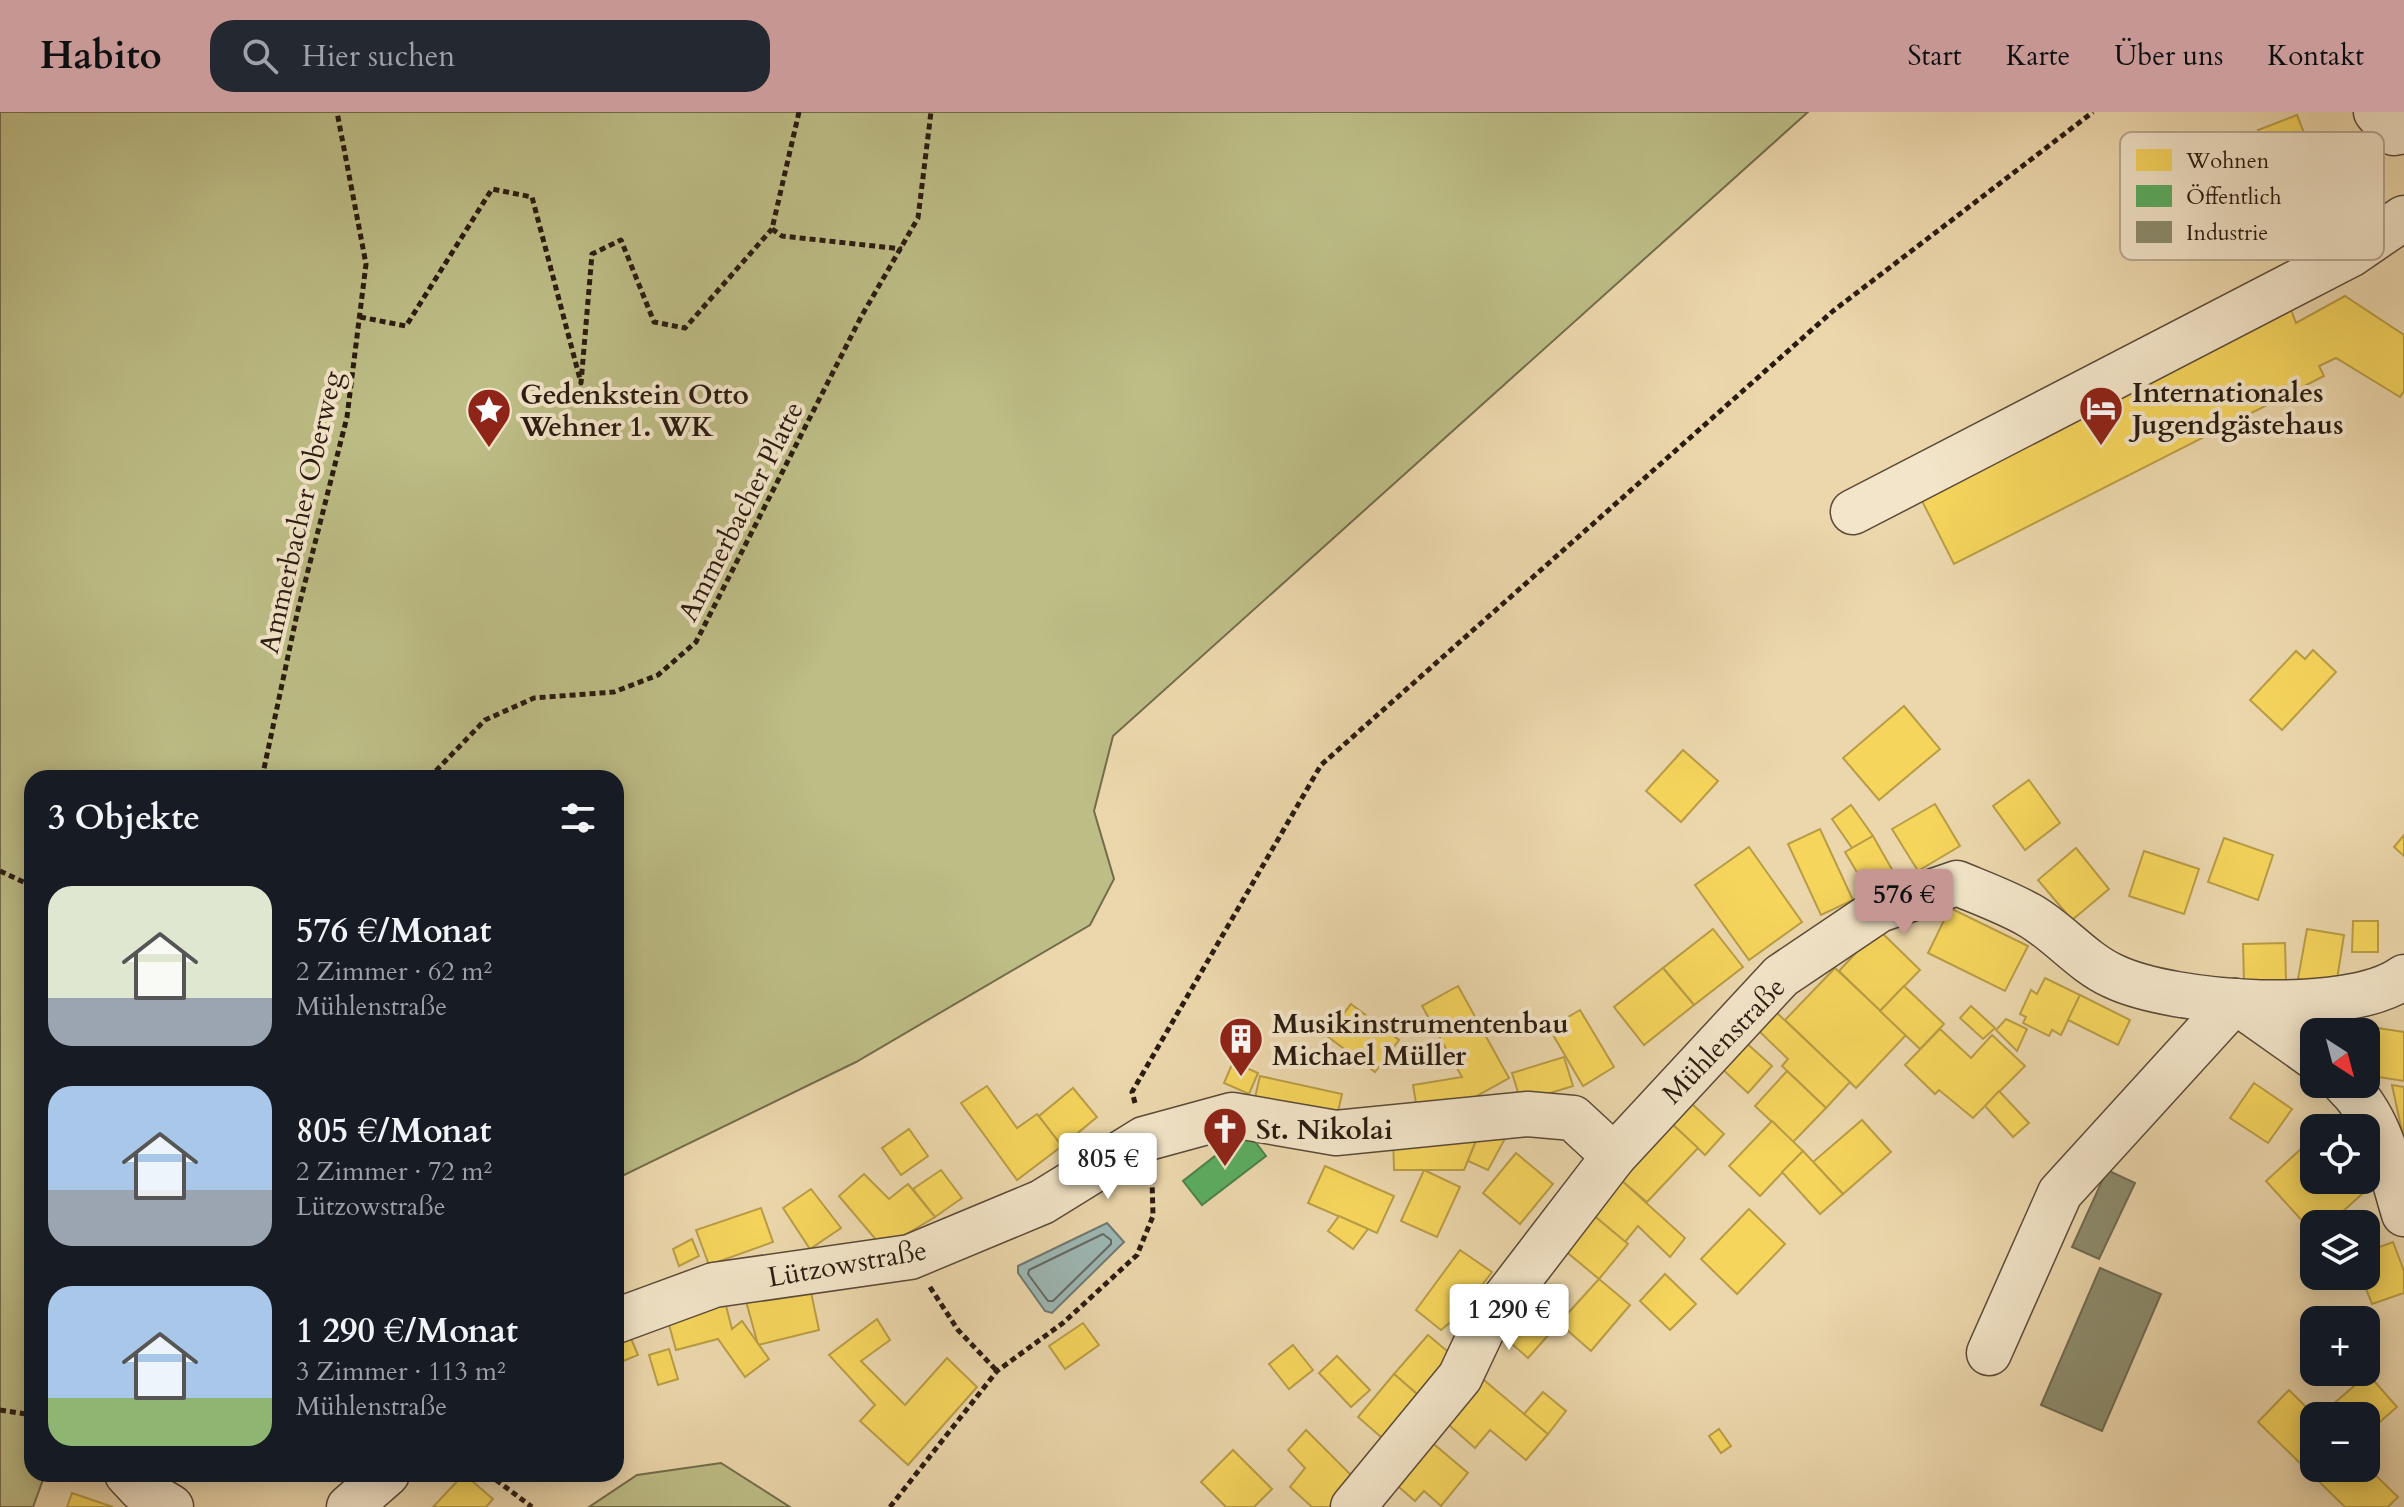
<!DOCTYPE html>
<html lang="de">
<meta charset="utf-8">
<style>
:root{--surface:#171b24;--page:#242831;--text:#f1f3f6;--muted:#9ea1a6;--accent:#c59692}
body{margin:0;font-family:Cardo,serif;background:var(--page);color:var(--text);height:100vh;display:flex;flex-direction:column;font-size:30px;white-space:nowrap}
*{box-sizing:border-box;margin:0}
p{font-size:26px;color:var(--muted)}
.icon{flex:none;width:44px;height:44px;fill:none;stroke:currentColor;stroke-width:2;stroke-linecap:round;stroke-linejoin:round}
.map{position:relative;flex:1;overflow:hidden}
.panel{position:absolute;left:24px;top:658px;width:600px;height:712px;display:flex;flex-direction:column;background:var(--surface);border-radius:24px;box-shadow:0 4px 20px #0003}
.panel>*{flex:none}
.needle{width:52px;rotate:144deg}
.tools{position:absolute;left:2300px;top:906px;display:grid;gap:16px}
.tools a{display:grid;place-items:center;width:80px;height:80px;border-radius:16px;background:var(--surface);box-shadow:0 4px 20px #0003;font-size:40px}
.price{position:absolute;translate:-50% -68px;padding:0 18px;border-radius:8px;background:#fff;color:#222;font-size:26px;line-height:52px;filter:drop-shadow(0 2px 4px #0008)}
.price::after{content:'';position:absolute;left:50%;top:48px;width:24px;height:18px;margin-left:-12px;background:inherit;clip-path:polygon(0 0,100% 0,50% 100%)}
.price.on{background:var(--accent);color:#111}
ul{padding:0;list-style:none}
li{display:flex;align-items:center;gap:24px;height:200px;padding:0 24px}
li span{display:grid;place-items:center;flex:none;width:224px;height:160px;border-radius:24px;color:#555}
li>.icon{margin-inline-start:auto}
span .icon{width:96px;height:96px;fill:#fffc;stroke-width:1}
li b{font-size:34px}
h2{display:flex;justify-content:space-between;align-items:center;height:96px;padding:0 24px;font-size:34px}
header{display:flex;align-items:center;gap:48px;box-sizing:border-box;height:112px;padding:0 40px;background:var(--accent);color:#111}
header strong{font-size:38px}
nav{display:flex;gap:44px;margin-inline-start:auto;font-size:28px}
.search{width:560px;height:72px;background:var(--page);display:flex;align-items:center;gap:20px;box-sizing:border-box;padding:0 28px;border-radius:24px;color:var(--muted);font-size:30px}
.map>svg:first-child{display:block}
.green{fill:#bdbd86;stroke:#746c4c;stroke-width:2}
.water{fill:#9db7b4;stroke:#6f7973;stroke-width:2}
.homes{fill:#f6d55c;stroke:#b99d46;stroke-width:2}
.public{fill:#5aae61;stroke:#4c8249;stroke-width:2}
.industry{fill:#8c8c6e;stroke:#6f6a52;stroke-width:2}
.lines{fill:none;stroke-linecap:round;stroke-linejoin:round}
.shore{stroke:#646962;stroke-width:2}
.minor-casing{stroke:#5a4a38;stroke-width:47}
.path{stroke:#2a1b11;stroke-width:5;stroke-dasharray:6 4;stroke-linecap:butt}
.minor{stroke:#f3e5c9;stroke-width:44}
.labels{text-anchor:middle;stroke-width:8;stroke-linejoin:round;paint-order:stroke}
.poi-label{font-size:28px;font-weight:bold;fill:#2a1b11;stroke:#f3e5c9;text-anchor:start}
.street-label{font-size:28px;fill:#2a1b11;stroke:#f3e5c9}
.key{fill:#f3e5c9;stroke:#b7a892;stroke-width:2}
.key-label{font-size:22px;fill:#2a1b11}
</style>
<header>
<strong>Habito</strong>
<div class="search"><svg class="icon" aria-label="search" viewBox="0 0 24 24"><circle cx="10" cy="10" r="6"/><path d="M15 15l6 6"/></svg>Hier suchen</div>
<nav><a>Start</a><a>Karte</a><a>Über uns</a><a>Kontakt</a></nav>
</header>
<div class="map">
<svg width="2404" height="1395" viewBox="0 0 2404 1395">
<rect width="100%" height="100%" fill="#ecd7ac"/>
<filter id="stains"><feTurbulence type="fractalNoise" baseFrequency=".0025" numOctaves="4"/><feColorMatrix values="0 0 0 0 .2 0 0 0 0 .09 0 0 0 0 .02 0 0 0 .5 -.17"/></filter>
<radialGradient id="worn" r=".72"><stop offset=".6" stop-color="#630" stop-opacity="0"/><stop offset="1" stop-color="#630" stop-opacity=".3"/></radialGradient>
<g class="green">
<path d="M0,0H1808L1113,624L1094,699L1114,767L1090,813L856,950L616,1067V666H32V1362H45L33,1395H0Z"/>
<path d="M721,1351L790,1395H589L637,1363Z"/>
</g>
<path class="water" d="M1107,1111L1124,1130L1052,1201L1045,1199L1018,1161V1154Z"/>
<g class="homes">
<path d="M2297,3L2311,39L2272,54L2258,18Z"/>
<path d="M2345,184L2404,223V279L2400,285L2336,246L2319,254L2324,264L1954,452L1920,385L2290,195L2296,211Z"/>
<path d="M2313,538L2336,560L2282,618L2250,588L2296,539L2305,547Z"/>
<path d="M1904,594L1940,637L1879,688L1843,646Z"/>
<path d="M1683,638L1718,669L1681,710L1646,679Z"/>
<path d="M2029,668L2060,711L2025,738L1993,694Z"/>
<path d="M1935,692L1960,734L1918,759L1892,717Z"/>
<path d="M1851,693L1873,724L1852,736L1832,707Z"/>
<path d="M1820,717L1853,788L1821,803L1788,732Z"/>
<path d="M2404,723V744L2394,735Z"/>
<path d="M1873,724L1898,768L1871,784L1845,740Z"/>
<path d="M2224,726L2273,743L2258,788L2208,770Z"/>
<path d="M1749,735L1802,810L1749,848L1695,773Z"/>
<path d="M2076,736L2109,777L2072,808L2038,768Z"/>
<path d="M2144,739L2199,757L2184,802L2129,784Z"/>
<path d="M1950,796L2028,834L2005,879L1928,841Z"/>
<path d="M2353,809H2378V840H2352Z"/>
<path d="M1713,817L1743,855L1694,893L1663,856Z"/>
<path d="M1878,817L1920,858L1880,899L1839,859Z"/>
<path d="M2307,817L2344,823L2336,874L2298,867Z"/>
<path d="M2285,831L2286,869L2244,870L2243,832Z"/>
<path d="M1663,856L1694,893L1644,933L1614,895Z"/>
<path d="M1835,856L1906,923L1856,976L1785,908Z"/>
<path d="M2045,866L2080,883L2061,923L2052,918L2049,924L2023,911L2026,905L2020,902L2031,878L2037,882Z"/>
<path d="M1458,874L1509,966L1473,986L1418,1003L1413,973L1462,965L1422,894Z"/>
<path d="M1904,874L1944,912L1920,937L1880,899Z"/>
<path d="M2080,883L2130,908L2118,933L2068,908Z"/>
<path d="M1351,892L1399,928L1375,960L1327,924Z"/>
<path d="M1971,894L1995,916L1983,927L1960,906Z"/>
<path d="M1580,898L1614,955L1583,974L1549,916Z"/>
<path d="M1777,901L1850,970L1826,996L1782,954L1788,947L1759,919Z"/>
<path d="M2006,907L2027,917L2017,939L1996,918Z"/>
<path d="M2345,911L2404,920V969L2366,963V920H2343Z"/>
<path d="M1940,917L1971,946L1992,923L2025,954L1973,1006L1939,978L1935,982L1905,953Z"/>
<path d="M1743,928L1772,954L1748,981L1720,955Z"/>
<path d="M1564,945L1573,974L1521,990L1512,961Z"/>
<path d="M1233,950L1258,961L1249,982L1224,971Z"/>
<path d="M1787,959L1826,996L1793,1030L1755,994Z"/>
<path d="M1260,964L1342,982L1335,1013L1253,994Z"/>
<path d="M2254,971L2292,997L2268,1031L2230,1006Z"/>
<path d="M2392,973L2404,975V1072L2393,1027L2403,1024Z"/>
<path d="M987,974L1017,1016L1037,1002L1062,1034L1017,1068L961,991Z"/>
<path d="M1073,976L1097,1005L1062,1034L1039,1004Z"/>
<path d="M1999,979L2029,1011L2013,1025L1985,994Z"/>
<path d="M1690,990L1724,1022L1705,1043L1671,1011Z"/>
<path d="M1862,1008L1891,1040L1843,1082L1813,1050Z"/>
<path d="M1772,1009L1803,1039L1760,1084L1729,1054Z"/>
<path d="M1671,1011L1698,1036L1647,1090L1621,1068Z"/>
<path d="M909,1017L928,1044L901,1063L882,1036Z"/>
<path d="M1480,1019L1464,1058H1394L1393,1023Z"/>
<path d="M1480,1019L1508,1021L1488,1058L1468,1049Z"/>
<path d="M2314,1025V1068L2366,1066L2372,1073L2329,1112H2314V1122L2266,1069Z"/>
<path d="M1803,1039L1843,1082L1820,1102L1782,1060Z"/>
<path d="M1516,1041L1553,1072L1520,1112L1483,1081Z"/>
<path d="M1325,1054L1394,1084L1377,1121L1308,1091Z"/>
<path d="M941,1058L962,1086L935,1105L913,1077Z"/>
<path d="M1424,1058L1460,1075L1437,1125L1401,1109Z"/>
<path d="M864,1062L889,1087L908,1072L935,1105L883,1136L839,1084Z"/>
<path d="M1621,1068L1685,1126L1670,1145L1638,1114L1625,1130L1592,1102Z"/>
<path d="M811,1077L841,1116L810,1137L783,1096Z"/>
<path d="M761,1096L773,1130L709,1153L696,1118Z"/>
<path d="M1749,1097L1785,1132L1737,1182L1701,1147Z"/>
<path d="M1592,1102L1628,1132L1599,1167L1563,1137Z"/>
<path d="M1339,1104L1368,1117L1353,1137L1328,1119Z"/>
<path d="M692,1127L699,1144L679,1154L673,1137Z"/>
<path d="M2393,1130L2404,1159V1181L2372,1192L2361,1164H2366V1140Z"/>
<path d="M1460,1138L1492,1160L1459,1203L1441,1218L1416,1198Z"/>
<path d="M1665,1162L1696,1192L1670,1218L1640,1189Z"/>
<path d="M1599,1167L1630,1193L1591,1239L1559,1211Z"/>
<path d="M811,1180L819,1218L758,1233L746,1189Z"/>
<path d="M1527,1184L1559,1211L1528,1246L1497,1219Z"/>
<path d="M724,1186L732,1217L742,1209L769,1247L745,1265L718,1227L676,1238L666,1202Z"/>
<path d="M877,1207L890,1228L861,1249L905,1293L947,1246L977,1275L908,1353L860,1309L875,1293L829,1243Z"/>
<path d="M1083,1211L1099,1233L1065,1257L1049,1234Z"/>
<path d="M627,1217L638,1243L616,1252V1222Z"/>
<path d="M1428,1223L1459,1249L1425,1289L1394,1262Z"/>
<path d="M1293,1233L1313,1258L1289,1277L1269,1252Z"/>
<path d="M669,1237L678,1267L658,1273L649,1243Z"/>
<path d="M1337,1244L1370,1278L1351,1295L1319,1261Z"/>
<path d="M1394,1262L1425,1289L1389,1332L1358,1305Z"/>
<path d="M2368,1262L2397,1295L2366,1322V1304H2341L2332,1293Z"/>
<path d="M1478,1263L1548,1322L1526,1348L1490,1318L1475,1336L1442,1307Z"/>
<path d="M2289,1278L2315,1304L2314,1356L2366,1354L2398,1385L2388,1395H2345L2258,1310Z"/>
<path d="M1543,1280L1566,1299L1548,1322L1524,1302Z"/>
<path d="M1719,1317L1731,1334L1721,1341L1709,1324Z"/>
<path d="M1306,1318L1356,1368L1336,1395H1312L1290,1375L1305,1356L1288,1338Z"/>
<path d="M1429,1328L1468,1361L1441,1394L1424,1379L1415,1389L1393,1370Z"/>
<path d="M1233,1338L1272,1377L1254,1395H1226L1201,1370Z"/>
<path d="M464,1362L493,1387L486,1395H433Z"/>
<path d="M72,1381L113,1395H67Z"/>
</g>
<path class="public" d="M1247,1019L1266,1044L1202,1093L1183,1069Z"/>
<g class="industry">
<path d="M2107,1058L2135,1071L2099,1147L2072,1135Z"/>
<path d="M2100,1156L2161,1182L2102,1319L2041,1293Z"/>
</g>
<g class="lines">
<path class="shore" d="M1103,1122L1111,1128V1132L1053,1189H1048L1028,1162L1029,1158Z"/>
<g class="minor-casing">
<g id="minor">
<path d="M2376,0L2394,21L2404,19"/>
<path d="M1853,400L2350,143L2404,106"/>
<path d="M2235,889L2314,945"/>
<path d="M2345,972C2381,1006 2390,1056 2404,1102"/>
<path d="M616,1209L714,1173L910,1145L1042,1090L1144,1027L1232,1003L1336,1021L1528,1002L1573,1006L1614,1044"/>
<path d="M1989,1241L2060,1081L2235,889"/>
<path d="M127,1362L141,1377L171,1395"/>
<path d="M349,1395L387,1362"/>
<path d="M1353,1395L1460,1265L1485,1212L1614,1044L1781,864L1879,798L1957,771C1981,781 2006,790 2029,803C2059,820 2082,850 2113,864C2173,893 2349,905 2404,865"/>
</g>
</g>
<g class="path">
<path d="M799,0L772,117L782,124L902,137"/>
<path d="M360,205L406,214L492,77L532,85L581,271L592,142L621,128L654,210L685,216L772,117"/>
<path d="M262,666L297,502L347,305L366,152L337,0"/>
<path d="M429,666L485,608L534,586L614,580L658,563L696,530L861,205L918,106L931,0"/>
<path d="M0,759L32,774"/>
<path d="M1135,991L1132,980L1321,653L1833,199L2093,0"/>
<path d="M930,1175L958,1218L997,1259"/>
<path d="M0,1298L32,1303"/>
<path d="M488,1362L532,1395"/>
<path d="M890,1395L997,1259L1063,1211L1137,1143L1153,1104L1152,1067"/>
</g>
<use href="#minor" class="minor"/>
</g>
<defs>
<g id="hotel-pin" transform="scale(2.3)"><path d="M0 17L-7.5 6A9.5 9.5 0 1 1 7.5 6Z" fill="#8f2418" stroke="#f3e5c9"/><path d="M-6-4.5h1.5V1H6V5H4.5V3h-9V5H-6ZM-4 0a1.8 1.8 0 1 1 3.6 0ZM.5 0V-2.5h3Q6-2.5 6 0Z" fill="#fff"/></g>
<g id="sight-pin" transform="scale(2.3)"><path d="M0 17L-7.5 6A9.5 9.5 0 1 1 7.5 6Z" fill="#8f2418" stroke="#f3e5c9"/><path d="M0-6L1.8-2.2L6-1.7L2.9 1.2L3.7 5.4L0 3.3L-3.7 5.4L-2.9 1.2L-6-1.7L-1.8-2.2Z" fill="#fff"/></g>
<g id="building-pin" transform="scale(2.3)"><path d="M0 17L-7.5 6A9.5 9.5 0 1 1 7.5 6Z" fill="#8f2418" stroke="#f3e5c9"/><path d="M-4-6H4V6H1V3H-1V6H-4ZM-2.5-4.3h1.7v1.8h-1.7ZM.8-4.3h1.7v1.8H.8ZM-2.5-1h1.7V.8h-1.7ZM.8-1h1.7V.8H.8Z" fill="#fff"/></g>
<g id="church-pin" transform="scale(2.3)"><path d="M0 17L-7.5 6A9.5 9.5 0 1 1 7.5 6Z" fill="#8f2418" stroke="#f3e5c9"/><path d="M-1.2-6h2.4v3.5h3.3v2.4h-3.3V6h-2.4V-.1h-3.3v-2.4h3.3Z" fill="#fff"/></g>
</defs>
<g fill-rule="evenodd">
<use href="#hotel-pin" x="2101" y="296"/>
<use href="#sight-pin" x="489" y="298"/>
<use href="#building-pin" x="1241" y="927"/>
<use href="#church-pin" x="1225" y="1017"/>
</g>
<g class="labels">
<g class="poi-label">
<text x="2132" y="290">Internationales<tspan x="2132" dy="32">Jugendgästehaus</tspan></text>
<text x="520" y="292">Gedenkstein Otto<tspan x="520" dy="32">Wehner 1. WK</tspan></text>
<text x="1272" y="921">Musikinstrumentenbau<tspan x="1272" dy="32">Michael Müller</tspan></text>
<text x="1256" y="1027">St. Nikolai</text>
</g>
<g class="street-label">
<text transform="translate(740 399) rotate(-63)" y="10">Ammerbacher Platte</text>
<text transform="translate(300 400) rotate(-77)" y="10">Ammerbacher Oberweg</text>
<text transform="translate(1723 928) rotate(-46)" y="10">Mühlenstraße</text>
<text transform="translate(847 1151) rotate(-10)" y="10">Lützowstraße</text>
</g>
</g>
<rect x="2120" y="20" width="264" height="128" rx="12" class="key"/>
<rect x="2136" y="37" width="36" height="22" fill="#f6d55c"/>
<rect x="2136" y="73" width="36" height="22" fill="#5aae61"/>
<rect x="2136" y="109" width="36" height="22" fill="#8c8c6e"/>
<g class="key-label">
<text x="2186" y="56">Wohnen</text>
<text x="2186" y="92">Öffentlich</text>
<text x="2186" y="128">Industrie</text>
</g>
<rect width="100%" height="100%" filter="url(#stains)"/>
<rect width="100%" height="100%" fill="url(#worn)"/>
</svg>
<div class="tools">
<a><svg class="needle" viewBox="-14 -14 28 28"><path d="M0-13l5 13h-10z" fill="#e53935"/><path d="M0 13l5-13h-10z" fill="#9ea1a6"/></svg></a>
<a><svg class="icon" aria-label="locate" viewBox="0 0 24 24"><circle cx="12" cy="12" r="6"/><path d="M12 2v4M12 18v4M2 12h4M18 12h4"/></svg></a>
<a><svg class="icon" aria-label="layers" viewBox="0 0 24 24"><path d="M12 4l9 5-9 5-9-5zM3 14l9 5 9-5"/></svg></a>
<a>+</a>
<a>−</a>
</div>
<b class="price on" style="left:1904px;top:825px">576 €</b>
<b class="price" style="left:1108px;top:1089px">805 €</b>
<b class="price" style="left:1509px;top:1240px">1 290 €</b>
<section class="panel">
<h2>3 Objekte<svg class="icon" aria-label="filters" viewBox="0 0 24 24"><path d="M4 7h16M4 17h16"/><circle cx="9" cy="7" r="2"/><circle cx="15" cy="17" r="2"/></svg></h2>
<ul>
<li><span style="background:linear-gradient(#dfe7d0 70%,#9aa5b1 0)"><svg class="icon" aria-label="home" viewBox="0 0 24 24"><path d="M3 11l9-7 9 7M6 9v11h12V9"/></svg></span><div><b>576 €/Monat</b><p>2 Zimmer · 62 m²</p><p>Mühlenstraße</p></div></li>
<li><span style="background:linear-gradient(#a9c7e8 65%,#9aa5b1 0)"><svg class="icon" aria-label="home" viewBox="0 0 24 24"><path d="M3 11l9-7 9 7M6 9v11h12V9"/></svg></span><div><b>805 €/Monat</b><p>2 Zimmer · 72 m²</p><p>Lützowstraße</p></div></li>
<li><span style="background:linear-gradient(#a9c7e8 70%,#8fb573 0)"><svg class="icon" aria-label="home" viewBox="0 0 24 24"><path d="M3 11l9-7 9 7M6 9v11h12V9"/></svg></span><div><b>1 290 €/Monat</b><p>3 Zimmer · 113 m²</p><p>Mühlenstraße</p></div></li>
</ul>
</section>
</div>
